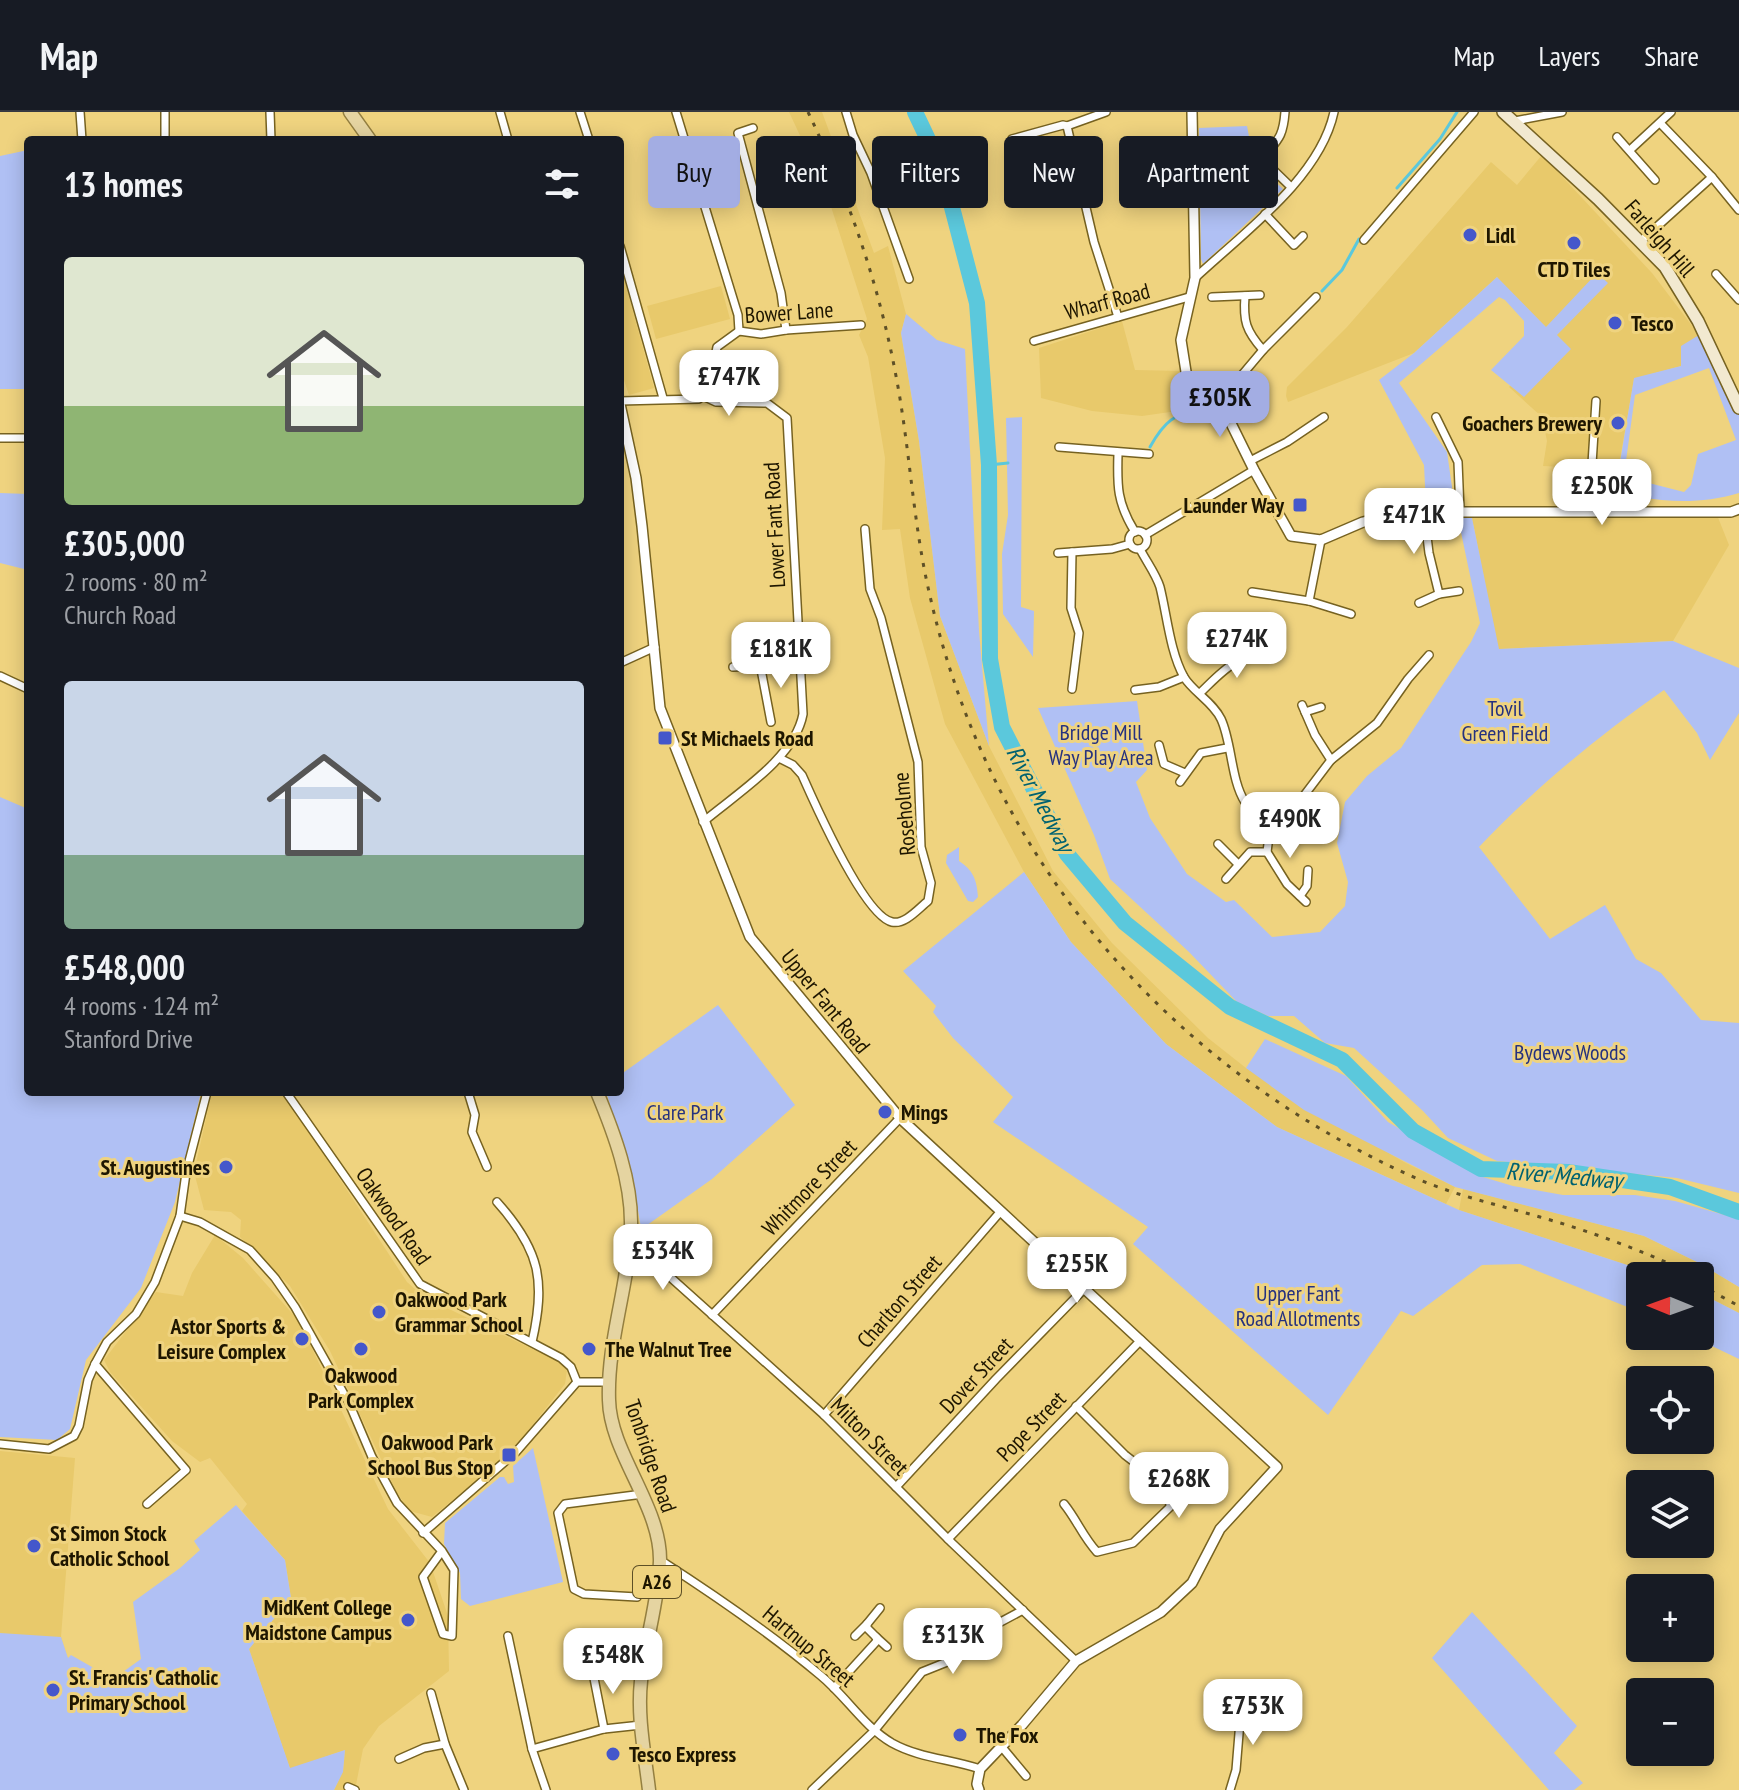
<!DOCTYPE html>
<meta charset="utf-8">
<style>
:root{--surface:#171b24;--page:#242831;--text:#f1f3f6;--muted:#9ea1a6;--line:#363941;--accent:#a3ade3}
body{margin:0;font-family:"PT Sans Narrow",sans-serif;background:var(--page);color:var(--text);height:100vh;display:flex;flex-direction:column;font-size:30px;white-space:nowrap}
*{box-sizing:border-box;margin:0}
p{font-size:26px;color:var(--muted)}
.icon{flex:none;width:44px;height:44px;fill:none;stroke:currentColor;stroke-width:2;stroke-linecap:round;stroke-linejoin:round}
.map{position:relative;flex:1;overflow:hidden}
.drawer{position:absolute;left:24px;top:24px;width:600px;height:960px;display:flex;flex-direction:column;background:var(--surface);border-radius:8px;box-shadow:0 4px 20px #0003}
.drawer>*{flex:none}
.hud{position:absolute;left:648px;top:24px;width:760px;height:72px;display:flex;gap:16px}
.needle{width:52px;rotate:271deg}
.fabs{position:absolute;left:1626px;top:1150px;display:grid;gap:16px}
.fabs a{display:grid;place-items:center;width:88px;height:88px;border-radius:8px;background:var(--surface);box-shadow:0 4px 20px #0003;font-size:40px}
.price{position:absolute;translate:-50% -68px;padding:0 18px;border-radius:16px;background:#fff;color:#222;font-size:26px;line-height:52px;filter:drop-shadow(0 2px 4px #0008)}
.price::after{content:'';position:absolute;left:50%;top:48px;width:24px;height:18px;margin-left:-12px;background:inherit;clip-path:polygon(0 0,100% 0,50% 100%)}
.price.current{background:var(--accent);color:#111}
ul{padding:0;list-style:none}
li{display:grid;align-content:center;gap:16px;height:424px;padding:0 40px}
li span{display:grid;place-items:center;height:248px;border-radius:8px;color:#555}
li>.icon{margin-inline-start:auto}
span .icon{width:144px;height:144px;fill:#fffc;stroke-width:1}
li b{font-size:34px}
h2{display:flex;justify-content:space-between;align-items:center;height:96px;padding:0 40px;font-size:34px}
.pill{padding:0 28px;border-radius:8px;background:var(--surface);box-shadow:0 4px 20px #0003;font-size:28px;line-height:72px}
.pill.current{background:var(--accent);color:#111}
header{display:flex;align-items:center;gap:48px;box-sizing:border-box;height:112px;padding:0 40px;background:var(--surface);border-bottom:2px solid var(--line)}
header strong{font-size:38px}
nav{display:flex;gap:44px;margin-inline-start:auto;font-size:28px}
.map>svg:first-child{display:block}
.built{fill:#e8c96b}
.green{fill:#b0c0f4}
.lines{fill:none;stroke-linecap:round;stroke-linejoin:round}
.stream{stroke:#5bc8dc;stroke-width:3}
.river{stroke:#5bc8dc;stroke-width:16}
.minor-casing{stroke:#766221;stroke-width:10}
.tertiary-casing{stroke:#766221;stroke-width:12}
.secondary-casing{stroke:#766221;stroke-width:14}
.primary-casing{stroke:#947f40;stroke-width:15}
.minor{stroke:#fff;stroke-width:7}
.tertiary{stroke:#fff;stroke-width:9}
.secondary{stroke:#f2e9d0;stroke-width:11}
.primary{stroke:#e5d4a1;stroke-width:12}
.rail{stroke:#5e5027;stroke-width:3;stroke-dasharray:4 8;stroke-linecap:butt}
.poi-dot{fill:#4457cb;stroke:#efd37f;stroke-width:3}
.labels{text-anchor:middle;stroke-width:6;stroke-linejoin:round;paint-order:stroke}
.shield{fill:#efd37f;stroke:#5d4f26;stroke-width:2}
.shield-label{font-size:20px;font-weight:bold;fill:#1e1600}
.poi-label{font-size:22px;font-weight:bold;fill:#1e1600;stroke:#efd37f;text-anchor:start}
.street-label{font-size:22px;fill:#1e1600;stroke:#efd37f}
.park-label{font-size:22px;fill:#25317f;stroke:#efd37f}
.water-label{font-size:24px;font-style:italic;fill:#006270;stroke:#efd37f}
</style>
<header>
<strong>Map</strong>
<nav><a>Map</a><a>Layers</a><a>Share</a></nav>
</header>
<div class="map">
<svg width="1739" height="1678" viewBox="0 0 1739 1678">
<rect width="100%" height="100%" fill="#efd37f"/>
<g class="built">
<path d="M789,0H822L874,141L888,134L906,202L901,221L919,329L940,504L989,634L1053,759L1112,831L1208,926L1246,956L1404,1050L1455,1075L1446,1092L1277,1015L1166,932L1071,830L1024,760L945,612L910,486L900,417L882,418L885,346L868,245L859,223L867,207L826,79Z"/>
<path d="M1542,43L1652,161L1699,223L1681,254L1634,267L1612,393L1584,394L1583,356L1543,354L1547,329L1542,305L1509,275L1551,229L1497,165L1414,241L1288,290L1286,284L1287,275L1347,215L1491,50L1517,73Z"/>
<path d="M621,156L654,276L629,283L620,256Z"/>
<path d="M721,174L730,207L656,227L647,194Z"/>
<path d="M1122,209L1135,258L1181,259L1191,297L1142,304L1092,299L1041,286L1039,236Z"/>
<path d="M1717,403L1729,433L1673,529L1498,537L1472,406Z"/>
<path d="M212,980H283L407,1170L424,1185L562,1251L567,1258L565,1272L512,1339L432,1405L410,1399L397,1381L330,1239L290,1174L240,1125L241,1108L231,1100L204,1098L194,1060Z"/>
<path d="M1463,1077L1644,1124L1699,1151L1739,1175V1201L1700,1181V1164H1661L1459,1098Z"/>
<path d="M215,1123L243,1146L299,1209L388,1397L430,1451L448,1504L449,1559L379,1614L363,1637L355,1678H334L343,1659L345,1638L290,1657L249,1537L291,1486L285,1448L242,1399L247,1392L210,1346L200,1350L172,1329L110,1260L104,1248L156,1180L183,1184L192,1161Z"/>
<path d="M0,1339L75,1346L61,1525L70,1554L0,1678Z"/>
</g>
<g class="green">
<path d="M1247,14L1254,50L1283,77L1203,152L1201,147L1199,16Z"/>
<path d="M28,38V277H0V44Z"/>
<path d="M1597,161L1608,171L1557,223L1571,237L1524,285L1491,258L1524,224V209L1505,188L1499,185L1399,271L1447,340L1452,375L1449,394H1426L1424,353L1379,268L1414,241L1497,165L1546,215Z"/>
<path d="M906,202L937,228L965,237L979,519L989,634L940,504L919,329L901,221Z"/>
<path d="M1699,223L1702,224L1739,303V381C1705,391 1674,391 1640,385L1641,369L1684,380L1691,373L1698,342L1736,328L1709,256L1635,283L1626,349L1620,350L1634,266L1681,254V234Z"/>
<path d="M1022,305L1021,495L1034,499L1033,545L1003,502L1002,442L1008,403L1006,306Z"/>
<path d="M0,381L28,382V458L0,451Z"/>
<path d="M1458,406H1472L1499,537L1673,529L1739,556V601L1710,648L1697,621L1664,578C1597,625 1536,675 1479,735L1550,827L1605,793L1636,847L1661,861L1701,908L1739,911V1081L1677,1066L1497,1049L1448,1026L1423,999L1354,936L1325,931L1294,904H1268L1237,890L1189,840L1110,767L1094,723L1038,596L1137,589L1147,658L1136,670L1150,706L1187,762L1226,790L1234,788L1272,825L1320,820L1345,794L1348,770L1337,731L1345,690L1367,664L1401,636L1471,530L1480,511Z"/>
<path d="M0,685L28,697V980H201L175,1090L141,1176L86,1248L70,1317L57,1328L0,1325Z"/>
<path d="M959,735V749C973,758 977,768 978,785L973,790L968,789L946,751L947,743Z"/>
<path d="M1024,760L1071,830L1166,932L1277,1015L1459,1098L1661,1164H1640V1200L1520,1152L1482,1153L1413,1204L1401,1199L1328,1303L1133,1132L1148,1115L993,1010L1013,985L953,926L933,900L936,894L903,859Z"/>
<path d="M718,893L795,993L712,1067L643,1116L640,1111L633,1066L606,980H620V963Z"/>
<path d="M1265,927L1346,964L1388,1010L1483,1065L1513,1074L1563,1083H1635L1675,1089L1739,1107V1175L1699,1151L1644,1124L1455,1075L1304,998L1246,956Z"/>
<path d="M1700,1181L1739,1201V1247L1691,1224H1700Z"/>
<path d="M533,1336L563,1470L470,1494L461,1487L460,1461L444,1432L445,1411L500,1365H504L508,1372L514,1370L513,1354Z"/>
<path d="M236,1393L285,1448L291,1486L249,1537L290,1656L345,1638L343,1660L334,1678H0V1521L61,1525L68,1546L71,1543L113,1567L141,1547L133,1490L180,1456L200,1438L194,1429Z"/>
<path d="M1472,1500L1577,1614L1554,1641L1583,1671L1574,1678H1549L1432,1546Z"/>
</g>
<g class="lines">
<g class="stream">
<path d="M1397,76L1440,27L1457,0"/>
<path d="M1322,179L1342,158L1359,127"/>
<path d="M1150,335C1165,308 1174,303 1203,295"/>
<path d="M989,353L1008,351"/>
</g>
<path class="river" d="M915,0L942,57L977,191L989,353L990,547L1002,615L1067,742L1125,811L1230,895L1342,948L1413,1019L1481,1057L1568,1060L1670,1075L1739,1100"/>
<g class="minor-casing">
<g id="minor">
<path d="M80,0L82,28"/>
<path d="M165,0V28"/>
<path d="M270,0L271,28"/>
<path d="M500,0L508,28"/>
<path d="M580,0L589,28"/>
<path d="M676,0L738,203L739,219"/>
<path d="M846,0L853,23L871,61L909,167"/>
<path d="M1106,0L1067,14L1094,130L1118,205"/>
<path d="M1285,0C1283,27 1277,28 1262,47L1290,74"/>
<path d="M1515,9L1562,0"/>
<path d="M1661,12L1712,65"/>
<path d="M753,16L738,21L781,181L786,218"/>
<path d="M1617,25L1655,68"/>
<path d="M1012,27L1063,13L1067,14"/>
<path d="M1630,38L1671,0"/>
<path d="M1265,102L1294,133L1303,124"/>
<path d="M1364,128L1474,0"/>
<path d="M1641,129L1712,65L1739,98"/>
<path d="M620,134L663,286"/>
<path d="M1716,162L1739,188"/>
<path d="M1195,166C1243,121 1320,66 1334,0"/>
<path d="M1245,184C1243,209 1246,219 1263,238"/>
<path d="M1212,185L1260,183"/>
<path d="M1034,229L1189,185"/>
<path d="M620,289L699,287L709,276L717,235L739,219L761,222L786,218L861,213"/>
<path d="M1220,289L1263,238L1316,185"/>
<path d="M1436,305L1458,350L1460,399"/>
<path d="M0,326H28"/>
<path d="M1059,335L1149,342"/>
<path d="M1118,342C1117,374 1117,391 1135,420"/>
<path d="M1250,349L1287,330L1324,305"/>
<path d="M1589,399L1596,289"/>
<path d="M1424,400L1429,441L1439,482"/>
<circle cx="1138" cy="428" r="9"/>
<path d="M1145,423L1254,358"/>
<path d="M1140,437C1146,449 1156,462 1160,475C1167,503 1170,540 1184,565C1193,580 1213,590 1221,607C1238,643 1226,715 1287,706L1331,648L1377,611L1408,567L1429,543"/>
<path d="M1058,441L1112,437L1130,432"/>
<path d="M1252,480L1309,489L1351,502"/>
<path d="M1309,489L1321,428"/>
<path d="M1419,491L1439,482L1459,479"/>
<path d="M620,551L655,535"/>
<path d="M760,552L771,610"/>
<path d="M733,555L801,552"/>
<path d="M0,564L28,577"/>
<path d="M1072,577L1079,521L1071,496L1072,440"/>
<path d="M1135,578L1159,575L1184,565"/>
<path d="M1200,581C1224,558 1235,543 1270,543"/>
<path d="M1302,593L1315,623L1331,648"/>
<path d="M1305,600L1321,595"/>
<path d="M1159,633L1164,652L1185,661"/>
<path d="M779,646L793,653L802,663C814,690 864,804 892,810C905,813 919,796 928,789L931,771L921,735L918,650L881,506L870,477L865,417"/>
<path d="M1180,670L1201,641L1227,636"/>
<path d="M1271,708L1267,740L1287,772L1306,790"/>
<path d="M703,710C736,682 795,646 803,602L787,306L767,291L716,290L703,284"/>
<path d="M1218,732L1238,752"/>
<path d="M1226,767L1250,740H1267"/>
<path d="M1300,784L1307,774L1308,758"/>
<path d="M286,980L420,1172L561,1246L571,1255L577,1270"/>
<path d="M468,980L475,1003L472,1020L487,1055"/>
<path d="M497,1090C540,1138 546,1169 532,1230"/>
<path d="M180,1104L200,1110L250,1138L275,1166L295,1195L349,1291L372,1345L397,1391L442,1439L454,1458L452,1524L443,1522L423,1465L442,1439"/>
<path d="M629,1134L640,1138L824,1303L952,1431L1076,1549"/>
<path d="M712,1203L900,1006"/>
<path d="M95,1252L186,1358L147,1392"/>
<path d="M824,1303L1001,1099"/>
<path d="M0,1332L49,1337L74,1324L79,1314L88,1268L95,1252L107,1230L136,1202L155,1170L180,1104L186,1061L207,980"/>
<path d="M896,1375L996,1267L1084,1177"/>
<path d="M1064,1392C1077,1408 1083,1425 1097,1440L1133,1431L1170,1395L1169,1377L1125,1343L1076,1294"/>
<path d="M423,1421L516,1340L577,1270H609"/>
<path d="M948,1427L1141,1228"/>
<path d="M660,1448C716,1484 770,1521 820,1563C846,1584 863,1614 892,1631C919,1646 950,1647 980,1657"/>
<path d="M637,1485L584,1482L574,1477L558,1401L565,1392L643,1382"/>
<path d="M508,1524L532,1637L546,1678"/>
<path d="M855,1524L867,1512"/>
<path d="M876,1525L887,1535"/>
<path d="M592,1556L604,1617"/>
<path d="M583,1557L606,1555"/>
<path d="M834,1576L876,1530L877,1526L867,1516V1512L880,1496"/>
<path d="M431,1581L445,1632L464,1678"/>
<path d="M1001,1634L1026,1664"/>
<path d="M532,1637L604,1617L641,1613"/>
<path d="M399,1647L424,1636L445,1632"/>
<path d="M348,1675L355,1678"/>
<path d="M812,1678L874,1619L922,1560L952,1548L980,1521L1023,1498"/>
<path d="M1230,1678L1236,1658L1242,1585"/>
</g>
</g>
<g class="tertiary-casing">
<g id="tertiary">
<path d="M1192,0L1195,166L1181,228L1187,266L1220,289L1254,358L1291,424L1321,428L1363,410L1393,402L1424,400H1731L1739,397"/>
<path d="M620,292L636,366L642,414L660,596L750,825L900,1006L1277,1355L1220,1417L1192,1471L1161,1500L1076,1549L1022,1613L980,1657L977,1672L979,1678"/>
</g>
</g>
<g class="secondary-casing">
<path id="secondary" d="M1503,0L1598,87L1665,155L1698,209L1739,296"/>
</g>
<g class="primary-casing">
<g id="primary">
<path d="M350,0L370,28"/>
<path d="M597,980C614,1021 632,1069 631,1114C629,1173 607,1229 609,1288C610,1341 661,1394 660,1449C659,1486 645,1531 641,1569C637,1605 645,1643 649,1678"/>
</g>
</g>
<use href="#minor" class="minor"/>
<use href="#tertiary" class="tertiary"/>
<use href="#secondary" class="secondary"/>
<use href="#primary" class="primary"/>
<g class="rail">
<path d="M808,0C848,84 879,172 896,264C910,337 913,412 930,484C990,750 1171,958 1418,1067C1457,1084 1499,1093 1540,1105C1593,1120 1646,1140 1696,1164"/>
<path d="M1700,1173L1739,1194"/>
</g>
</g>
<g class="poi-dot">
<circle cx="1470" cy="123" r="8"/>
<circle cx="1574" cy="131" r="8"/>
<circle cx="1615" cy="211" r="8"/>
<circle cx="1618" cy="311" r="8"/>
<rect x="1292" y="385" width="16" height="16" rx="4"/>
<rect x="657" y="618" width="16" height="16" rx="4"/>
<circle cx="885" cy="1000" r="8"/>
<circle cx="226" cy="1055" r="8"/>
<circle cx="379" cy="1200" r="8"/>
<circle cx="302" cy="1227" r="8"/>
<circle cx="361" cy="1237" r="8"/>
<circle cx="589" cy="1237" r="8"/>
<rect x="501" y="1335" width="16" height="16" rx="4"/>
<circle cx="34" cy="1434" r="8"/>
<circle cx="408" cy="1508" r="8"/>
<circle cx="53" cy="1578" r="8"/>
<circle cx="960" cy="1623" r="8"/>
<circle cx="613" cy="1642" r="8"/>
</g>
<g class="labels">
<rect class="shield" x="633" y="1454" width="48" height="32" rx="6"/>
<g class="shield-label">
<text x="657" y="1477">A26</text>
</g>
<g class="poi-label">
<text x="1486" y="131">Lidl</text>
<text x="1574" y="165" text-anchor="middle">CTD Tiles</text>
<text x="1631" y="219">Tesco</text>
<text x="1602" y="319" text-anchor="end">Goachers Brewery</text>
<text x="1284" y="401" text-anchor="end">Launder Way</text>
<text x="681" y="634">St Michaels Road</text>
<text x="901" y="1008">Mings</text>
<text x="210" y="1063" text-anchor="end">St. Augustines</text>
<text x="395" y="1195">Oakwood Park<tspan x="395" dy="25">Grammar School</tspan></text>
<text x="286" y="1222" text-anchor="end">Astor Sports &amp;<tspan x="286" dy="25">Leisure Complex</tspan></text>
<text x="605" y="1245">The Walnut Tree</text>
<text x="361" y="1271" text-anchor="middle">Oakwood<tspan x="361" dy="25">Park Complex</tspan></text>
<text x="493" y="1338" text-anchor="end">Oakwood Park<tspan x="493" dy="25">School Bus Stop</tspan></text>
<text x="50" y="1429">St Simon Stock<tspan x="50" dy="25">Catholic School</tspan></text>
<text x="392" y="1503" text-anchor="end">MidKent College<tspan x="392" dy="25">Maidstone Campus</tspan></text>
<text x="69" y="1573">St. Francis' Catholic<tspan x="69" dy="25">Primary School</tspan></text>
<text x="976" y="1631">The Fox</text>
<text x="629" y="1650">Tesco Express</text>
</g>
<g class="street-label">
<text transform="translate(1660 126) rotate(49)" y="8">Farleigh Hill</text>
<text transform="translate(1107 189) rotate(-15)" y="8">Wharf Road</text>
<text transform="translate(789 200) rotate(-4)" y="8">Bower Lane</text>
<text transform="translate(774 413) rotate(-93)" y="8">Lower Fant Road</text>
<text transform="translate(904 702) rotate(-95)" y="8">Roseholme</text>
<text transform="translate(826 889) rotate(51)" y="8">Upper Fant Road</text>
<text transform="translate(809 1075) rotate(-46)" y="8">Whitmore Street</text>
<text transform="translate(394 1104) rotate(55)" y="8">Oakwood Road</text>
<text transform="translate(899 1189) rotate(-49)" y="8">Charlton Street</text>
<text transform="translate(976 1263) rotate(-47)" y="8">Dover Street</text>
<text transform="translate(1031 1314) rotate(-46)" y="8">Pope Street</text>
<text transform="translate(870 1324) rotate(45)" y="8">Milton Street</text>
<text transform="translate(651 1344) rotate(71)" y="8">Tonbridge Road</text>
<text transform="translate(809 1534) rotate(40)" y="8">Hartnup Street</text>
</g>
<g class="park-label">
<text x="1505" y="604">Tovil<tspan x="1505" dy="25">Green Field</tspan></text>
<text x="1101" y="628">Bridge Mill<tspan x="1101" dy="25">Way Play Area</tspan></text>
<text x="1570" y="948">Bydews Woods</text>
<text x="685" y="1008">Clare Park</text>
<text x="1298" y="1189">Upper Fant<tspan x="1298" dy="25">Road Allotments</tspan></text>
</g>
<g class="water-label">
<text transform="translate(1040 687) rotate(62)" y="8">River Medway</text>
<text transform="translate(1564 1064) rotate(5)" y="8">River Medway</text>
</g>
</g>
</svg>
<div class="fabs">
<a><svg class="needle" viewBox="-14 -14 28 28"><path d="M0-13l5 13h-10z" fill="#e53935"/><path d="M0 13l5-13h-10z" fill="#9ea1a6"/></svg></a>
<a><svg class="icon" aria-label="locate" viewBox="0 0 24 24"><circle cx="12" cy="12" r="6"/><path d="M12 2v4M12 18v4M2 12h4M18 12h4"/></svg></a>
<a><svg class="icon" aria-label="layers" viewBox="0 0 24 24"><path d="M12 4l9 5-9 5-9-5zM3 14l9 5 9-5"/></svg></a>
<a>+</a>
<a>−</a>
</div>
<b class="price" style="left:729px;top:306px">£747K</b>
<b class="price current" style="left:1220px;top:327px">£305K</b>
<b class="price" style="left:1602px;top:415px">£250K</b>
<b class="price" style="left:1414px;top:444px">£471K</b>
<b class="price" style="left:1237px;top:568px">£274K</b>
<b class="price" style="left:781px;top:578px">£181K</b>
<b class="price" style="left:1290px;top:748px">£490K</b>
<b class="price" style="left:663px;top:1180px">£534K</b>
<b class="price" style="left:1077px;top:1193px">£255K</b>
<b class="price" style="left:1179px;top:1408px">£268K</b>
<b class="price" style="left:953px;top:1564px">£313K</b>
<b class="price" style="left:613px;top:1584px">£548K</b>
<b class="price" style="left:1253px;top:1635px">£753K</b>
<div class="hud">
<a class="pill current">Buy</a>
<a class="pill">Rent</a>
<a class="pill">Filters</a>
<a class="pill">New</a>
<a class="pill">Apartment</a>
</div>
<section class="drawer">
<h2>13 homes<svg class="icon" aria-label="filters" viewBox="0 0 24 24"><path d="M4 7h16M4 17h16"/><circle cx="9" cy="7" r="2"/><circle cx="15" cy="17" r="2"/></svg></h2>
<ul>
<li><span style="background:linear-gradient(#dfe7d0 60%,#8fb573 0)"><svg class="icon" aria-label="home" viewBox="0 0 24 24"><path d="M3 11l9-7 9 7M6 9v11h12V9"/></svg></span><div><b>£305,000</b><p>2 rooms · 80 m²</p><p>Church Road</p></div></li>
<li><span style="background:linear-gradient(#c9d6e8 70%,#7fa58c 0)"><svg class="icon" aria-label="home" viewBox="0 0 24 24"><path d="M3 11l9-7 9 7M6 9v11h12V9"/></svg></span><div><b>£548,000</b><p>4 rooms · 124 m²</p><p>Stanford Drive</p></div></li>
</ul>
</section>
</div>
